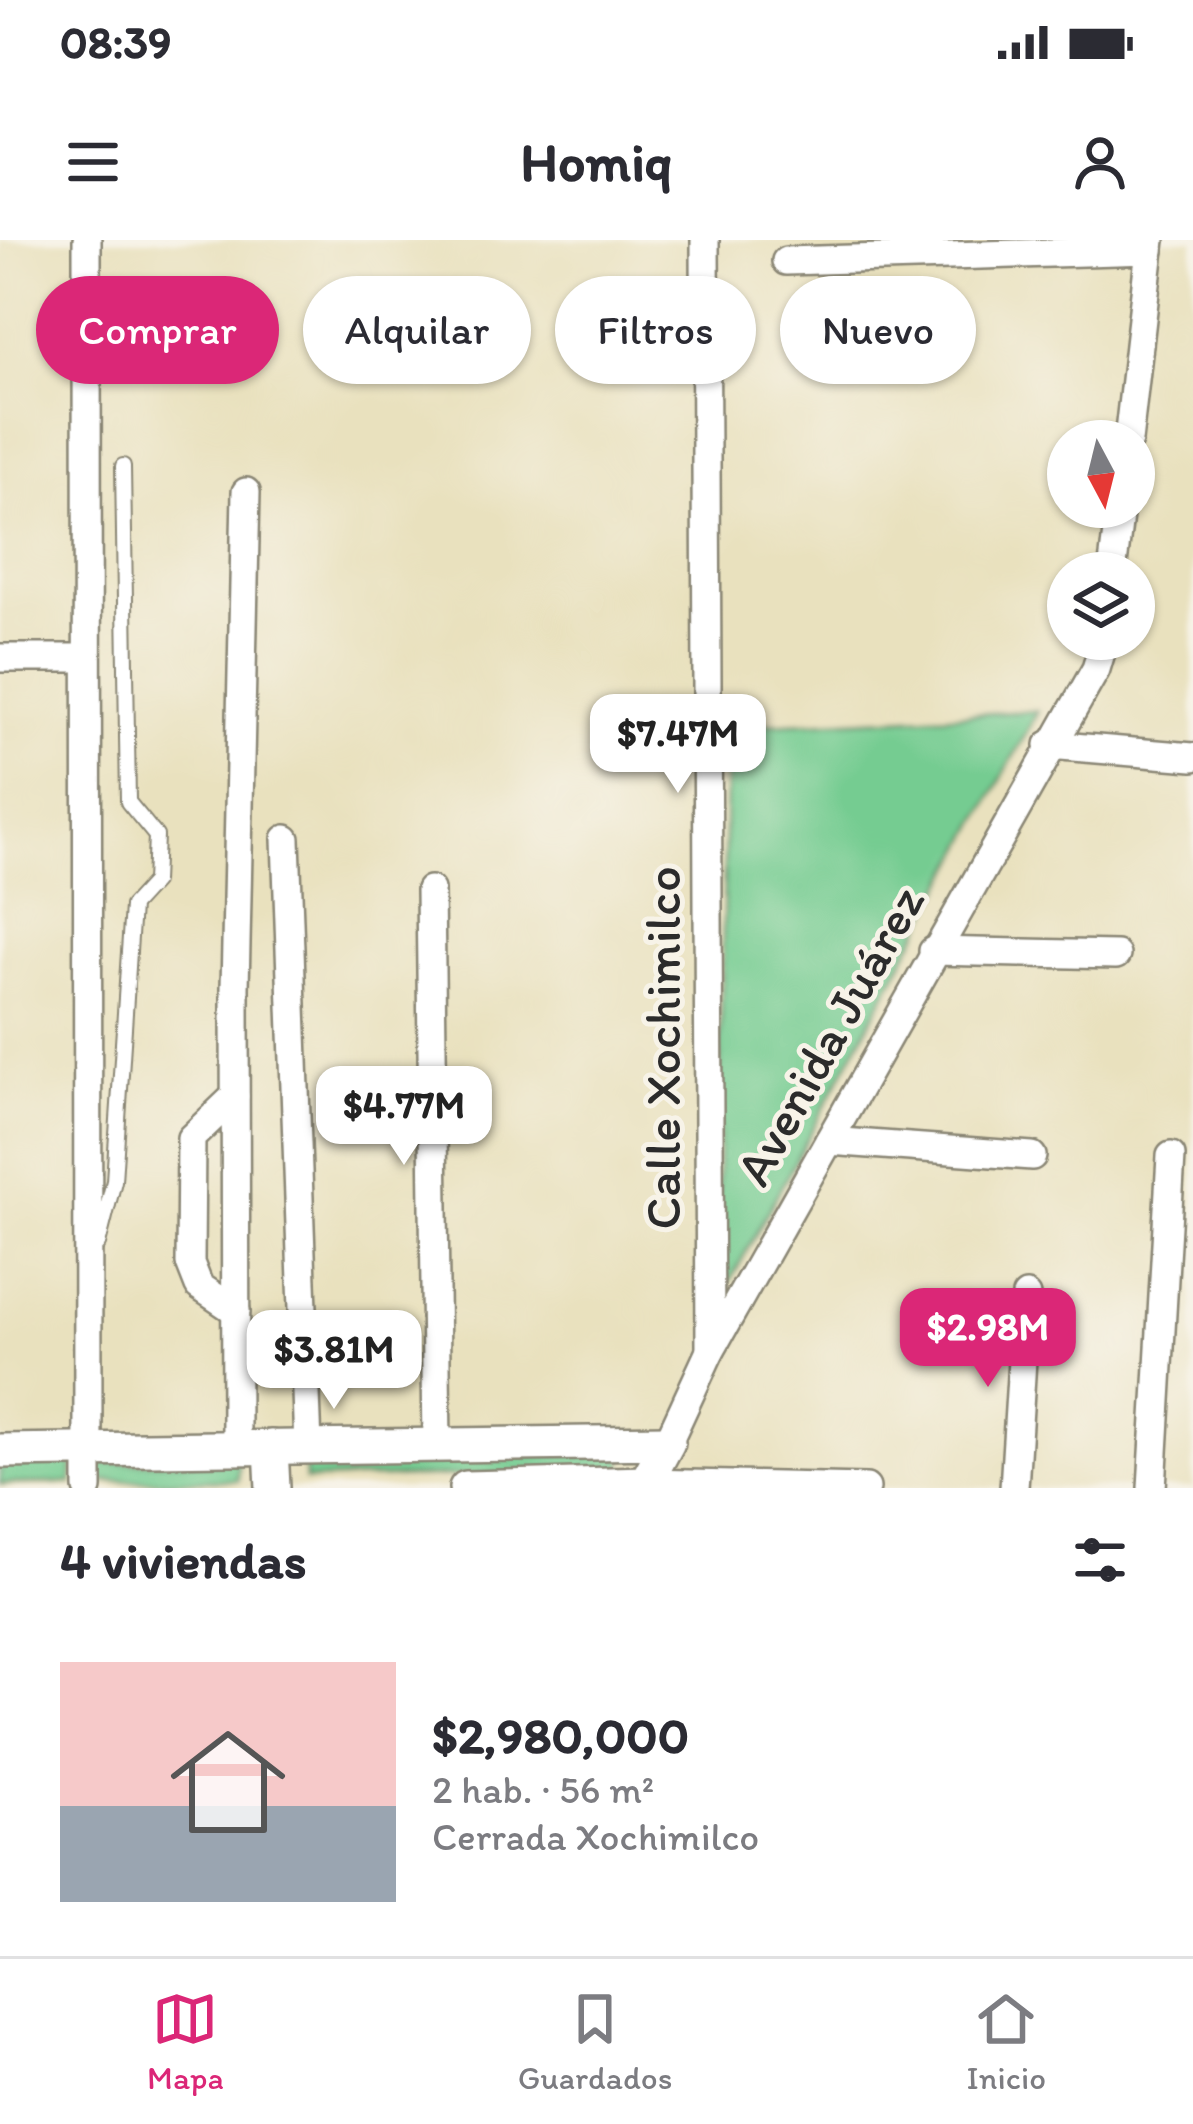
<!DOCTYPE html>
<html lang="es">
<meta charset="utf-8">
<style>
:root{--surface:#fff;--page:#f7f7f7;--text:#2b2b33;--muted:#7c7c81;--line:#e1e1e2;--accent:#db2777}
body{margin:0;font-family:Itim,sans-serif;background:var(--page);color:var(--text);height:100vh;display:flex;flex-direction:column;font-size:45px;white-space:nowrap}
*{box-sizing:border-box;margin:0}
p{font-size:39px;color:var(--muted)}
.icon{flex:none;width:66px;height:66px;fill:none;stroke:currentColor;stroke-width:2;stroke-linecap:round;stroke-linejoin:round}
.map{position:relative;height:1248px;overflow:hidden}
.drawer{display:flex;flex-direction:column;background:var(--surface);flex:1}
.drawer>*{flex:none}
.banner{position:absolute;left:36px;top:36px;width:1122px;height:108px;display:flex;gap:24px}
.needle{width:78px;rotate:173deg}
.fabs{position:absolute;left:1047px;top:180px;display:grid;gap:24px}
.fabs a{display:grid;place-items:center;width:108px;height:108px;border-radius:50%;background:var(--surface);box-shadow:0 3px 9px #0004;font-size:60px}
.price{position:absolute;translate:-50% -102px;padding:0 27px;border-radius:24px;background:#fff;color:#222;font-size:39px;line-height:78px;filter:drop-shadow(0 3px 6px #0008)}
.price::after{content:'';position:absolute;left:50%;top:72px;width:36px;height:27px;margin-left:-18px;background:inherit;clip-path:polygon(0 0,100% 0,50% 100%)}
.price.current{background:var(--accent);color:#fff}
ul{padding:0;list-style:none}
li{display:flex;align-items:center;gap:36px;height:300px;padding:0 60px}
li+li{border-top:3px solid var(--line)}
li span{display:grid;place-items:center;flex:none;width:336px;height:240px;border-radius:0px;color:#555}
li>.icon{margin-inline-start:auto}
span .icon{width:144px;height:144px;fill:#fffc;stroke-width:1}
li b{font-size:51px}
h2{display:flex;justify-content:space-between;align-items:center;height:144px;padding:0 60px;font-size:51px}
.tag{padding:0 42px;border-radius:54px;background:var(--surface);box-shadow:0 3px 9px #0004;font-size:42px;line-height:108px}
.tag.current{background:var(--accent);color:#fff}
.status{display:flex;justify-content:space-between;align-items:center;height:84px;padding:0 60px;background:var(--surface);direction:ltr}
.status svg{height:33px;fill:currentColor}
header{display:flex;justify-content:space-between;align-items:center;height:156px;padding:0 60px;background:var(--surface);font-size:54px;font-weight:700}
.tab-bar{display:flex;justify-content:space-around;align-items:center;height:168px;border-top:3px solid var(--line);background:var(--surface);font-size:33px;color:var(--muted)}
.tab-bar a{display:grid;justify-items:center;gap:6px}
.tab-bar .current{color:var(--accent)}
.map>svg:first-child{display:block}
.green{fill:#74cc91;stroke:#507c5e;stroke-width:3}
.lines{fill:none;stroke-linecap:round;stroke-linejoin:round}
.service-casing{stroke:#8a8674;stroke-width:18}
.minor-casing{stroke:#8a8674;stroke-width:32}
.tertiary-casing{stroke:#8a8674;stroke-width:38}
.service{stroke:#fff;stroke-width:14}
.minor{stroke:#fff;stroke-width:27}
.tertiary{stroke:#fff;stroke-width:33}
.labels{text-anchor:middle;stroke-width:10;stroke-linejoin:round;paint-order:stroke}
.street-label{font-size:51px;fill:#2b2b2b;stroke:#f7f3e8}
</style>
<div class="status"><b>08:39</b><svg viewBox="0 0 49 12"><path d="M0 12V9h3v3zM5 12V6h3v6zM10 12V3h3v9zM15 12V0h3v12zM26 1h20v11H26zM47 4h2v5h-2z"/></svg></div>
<header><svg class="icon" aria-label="menu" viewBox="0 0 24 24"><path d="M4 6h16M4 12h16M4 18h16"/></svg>Homiq<svg class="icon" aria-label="person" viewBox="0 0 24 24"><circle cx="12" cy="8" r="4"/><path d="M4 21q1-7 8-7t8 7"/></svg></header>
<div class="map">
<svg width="1193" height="1248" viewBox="0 0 1193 1248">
<rect width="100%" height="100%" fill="#f7f3e8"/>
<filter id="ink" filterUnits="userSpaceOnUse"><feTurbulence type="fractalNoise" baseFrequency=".00833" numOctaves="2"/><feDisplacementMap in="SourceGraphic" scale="24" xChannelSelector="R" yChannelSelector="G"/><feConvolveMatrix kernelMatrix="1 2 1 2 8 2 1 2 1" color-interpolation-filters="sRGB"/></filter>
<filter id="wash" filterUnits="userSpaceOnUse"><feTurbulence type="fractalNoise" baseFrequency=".004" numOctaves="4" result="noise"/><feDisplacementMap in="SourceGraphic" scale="48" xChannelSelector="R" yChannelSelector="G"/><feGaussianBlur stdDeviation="2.7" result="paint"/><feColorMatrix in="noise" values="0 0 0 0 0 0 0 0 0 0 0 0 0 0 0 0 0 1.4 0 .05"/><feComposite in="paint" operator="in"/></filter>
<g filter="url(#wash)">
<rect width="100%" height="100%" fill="#e9e1be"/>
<g class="green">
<path d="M1038,471L731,1040L716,1041L727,486Z"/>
<path d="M623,1214L622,1232L305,1240V1217Z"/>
<path d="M238,1220V1240L98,1241V1223Z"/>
<path d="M0,1221H73L72,1243L0,1244Z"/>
</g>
</g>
<g filter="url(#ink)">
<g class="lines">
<g class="service-casing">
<path id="service" d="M98,1004L114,941L132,666L154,642L156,596L128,562L123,226"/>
</g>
<g class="minor-casing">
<g id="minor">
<path d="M87,0L88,1248"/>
<path d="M705,0L710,1111"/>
<path d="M786,21L1150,10"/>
<path d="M1128,201L1151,0"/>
<path d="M1112,333L1120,267"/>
<path d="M0,418H86"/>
<path d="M1049,505L1193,517"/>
<path d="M286,599L308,1207"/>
<path d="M430,650L437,1205"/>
<path d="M933,711L1116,715"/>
<path d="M235,856L191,898L190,1023L199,1046L236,1071"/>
<path d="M829,901L1032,916"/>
<path d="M668,1202L710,1111L1096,429L1105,399"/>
<path d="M236,1208L235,748L246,252"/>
<path d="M646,1243L866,1248"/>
<path d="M1014,1248L1026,1056"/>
<path d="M1152,1248L1171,916"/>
</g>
</g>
<g class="tertiary-casing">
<g id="tertiary">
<path d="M271,1207L273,1248"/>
<path d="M0,1211L668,1202L643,1248"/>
<path d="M466,1248L646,1243"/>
</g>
</g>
<use href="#service" class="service"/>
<use href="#minor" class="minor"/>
<use href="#tertiary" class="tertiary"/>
</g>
</g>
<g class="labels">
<g class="street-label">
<text transform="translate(829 795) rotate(-61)" y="18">Avenida Juárez</text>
<text transform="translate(662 808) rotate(-90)" y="18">Calle Xochimilco</text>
</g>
</g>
</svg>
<div class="fabs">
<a><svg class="needle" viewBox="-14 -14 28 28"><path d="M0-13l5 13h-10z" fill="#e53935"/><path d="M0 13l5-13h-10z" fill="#7c7c81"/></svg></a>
<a><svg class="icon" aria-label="layers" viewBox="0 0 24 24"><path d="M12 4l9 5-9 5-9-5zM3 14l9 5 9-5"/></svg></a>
</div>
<b class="price" style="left:678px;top:556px">$7.47M</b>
<b class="price" style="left:404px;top:928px">$4.77M</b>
<b class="price current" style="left:988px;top:1150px">$2.98M</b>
<b class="price" style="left:334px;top:1172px">$3.81M</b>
<div class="banner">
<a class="tag current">Comprar</a>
<a class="tag">Alquilar</a>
<a class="tag">Filtros</a>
<a class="tag">Nuevo</a>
</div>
</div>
<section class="drawer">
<h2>4 viviendas<svg class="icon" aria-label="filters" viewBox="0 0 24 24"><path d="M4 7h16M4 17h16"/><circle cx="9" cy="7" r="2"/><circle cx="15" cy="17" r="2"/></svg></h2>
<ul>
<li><span style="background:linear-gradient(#f6c9c9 60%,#9aa5b1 0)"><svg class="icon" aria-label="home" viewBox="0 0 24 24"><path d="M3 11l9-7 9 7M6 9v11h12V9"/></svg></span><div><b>$2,980,000</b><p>2 hab. · 56 m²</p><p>Cerrada Xochimilco</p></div></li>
</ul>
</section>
<nav class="tab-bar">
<a class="current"><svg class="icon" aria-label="map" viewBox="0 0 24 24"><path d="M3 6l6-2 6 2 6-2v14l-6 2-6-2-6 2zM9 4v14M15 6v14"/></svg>Mapa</a>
<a><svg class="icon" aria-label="saved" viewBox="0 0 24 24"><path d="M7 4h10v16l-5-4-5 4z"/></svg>Guardados</a>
<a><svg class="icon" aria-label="home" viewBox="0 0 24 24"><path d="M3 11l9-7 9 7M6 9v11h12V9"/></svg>Inicio</a>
</nav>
